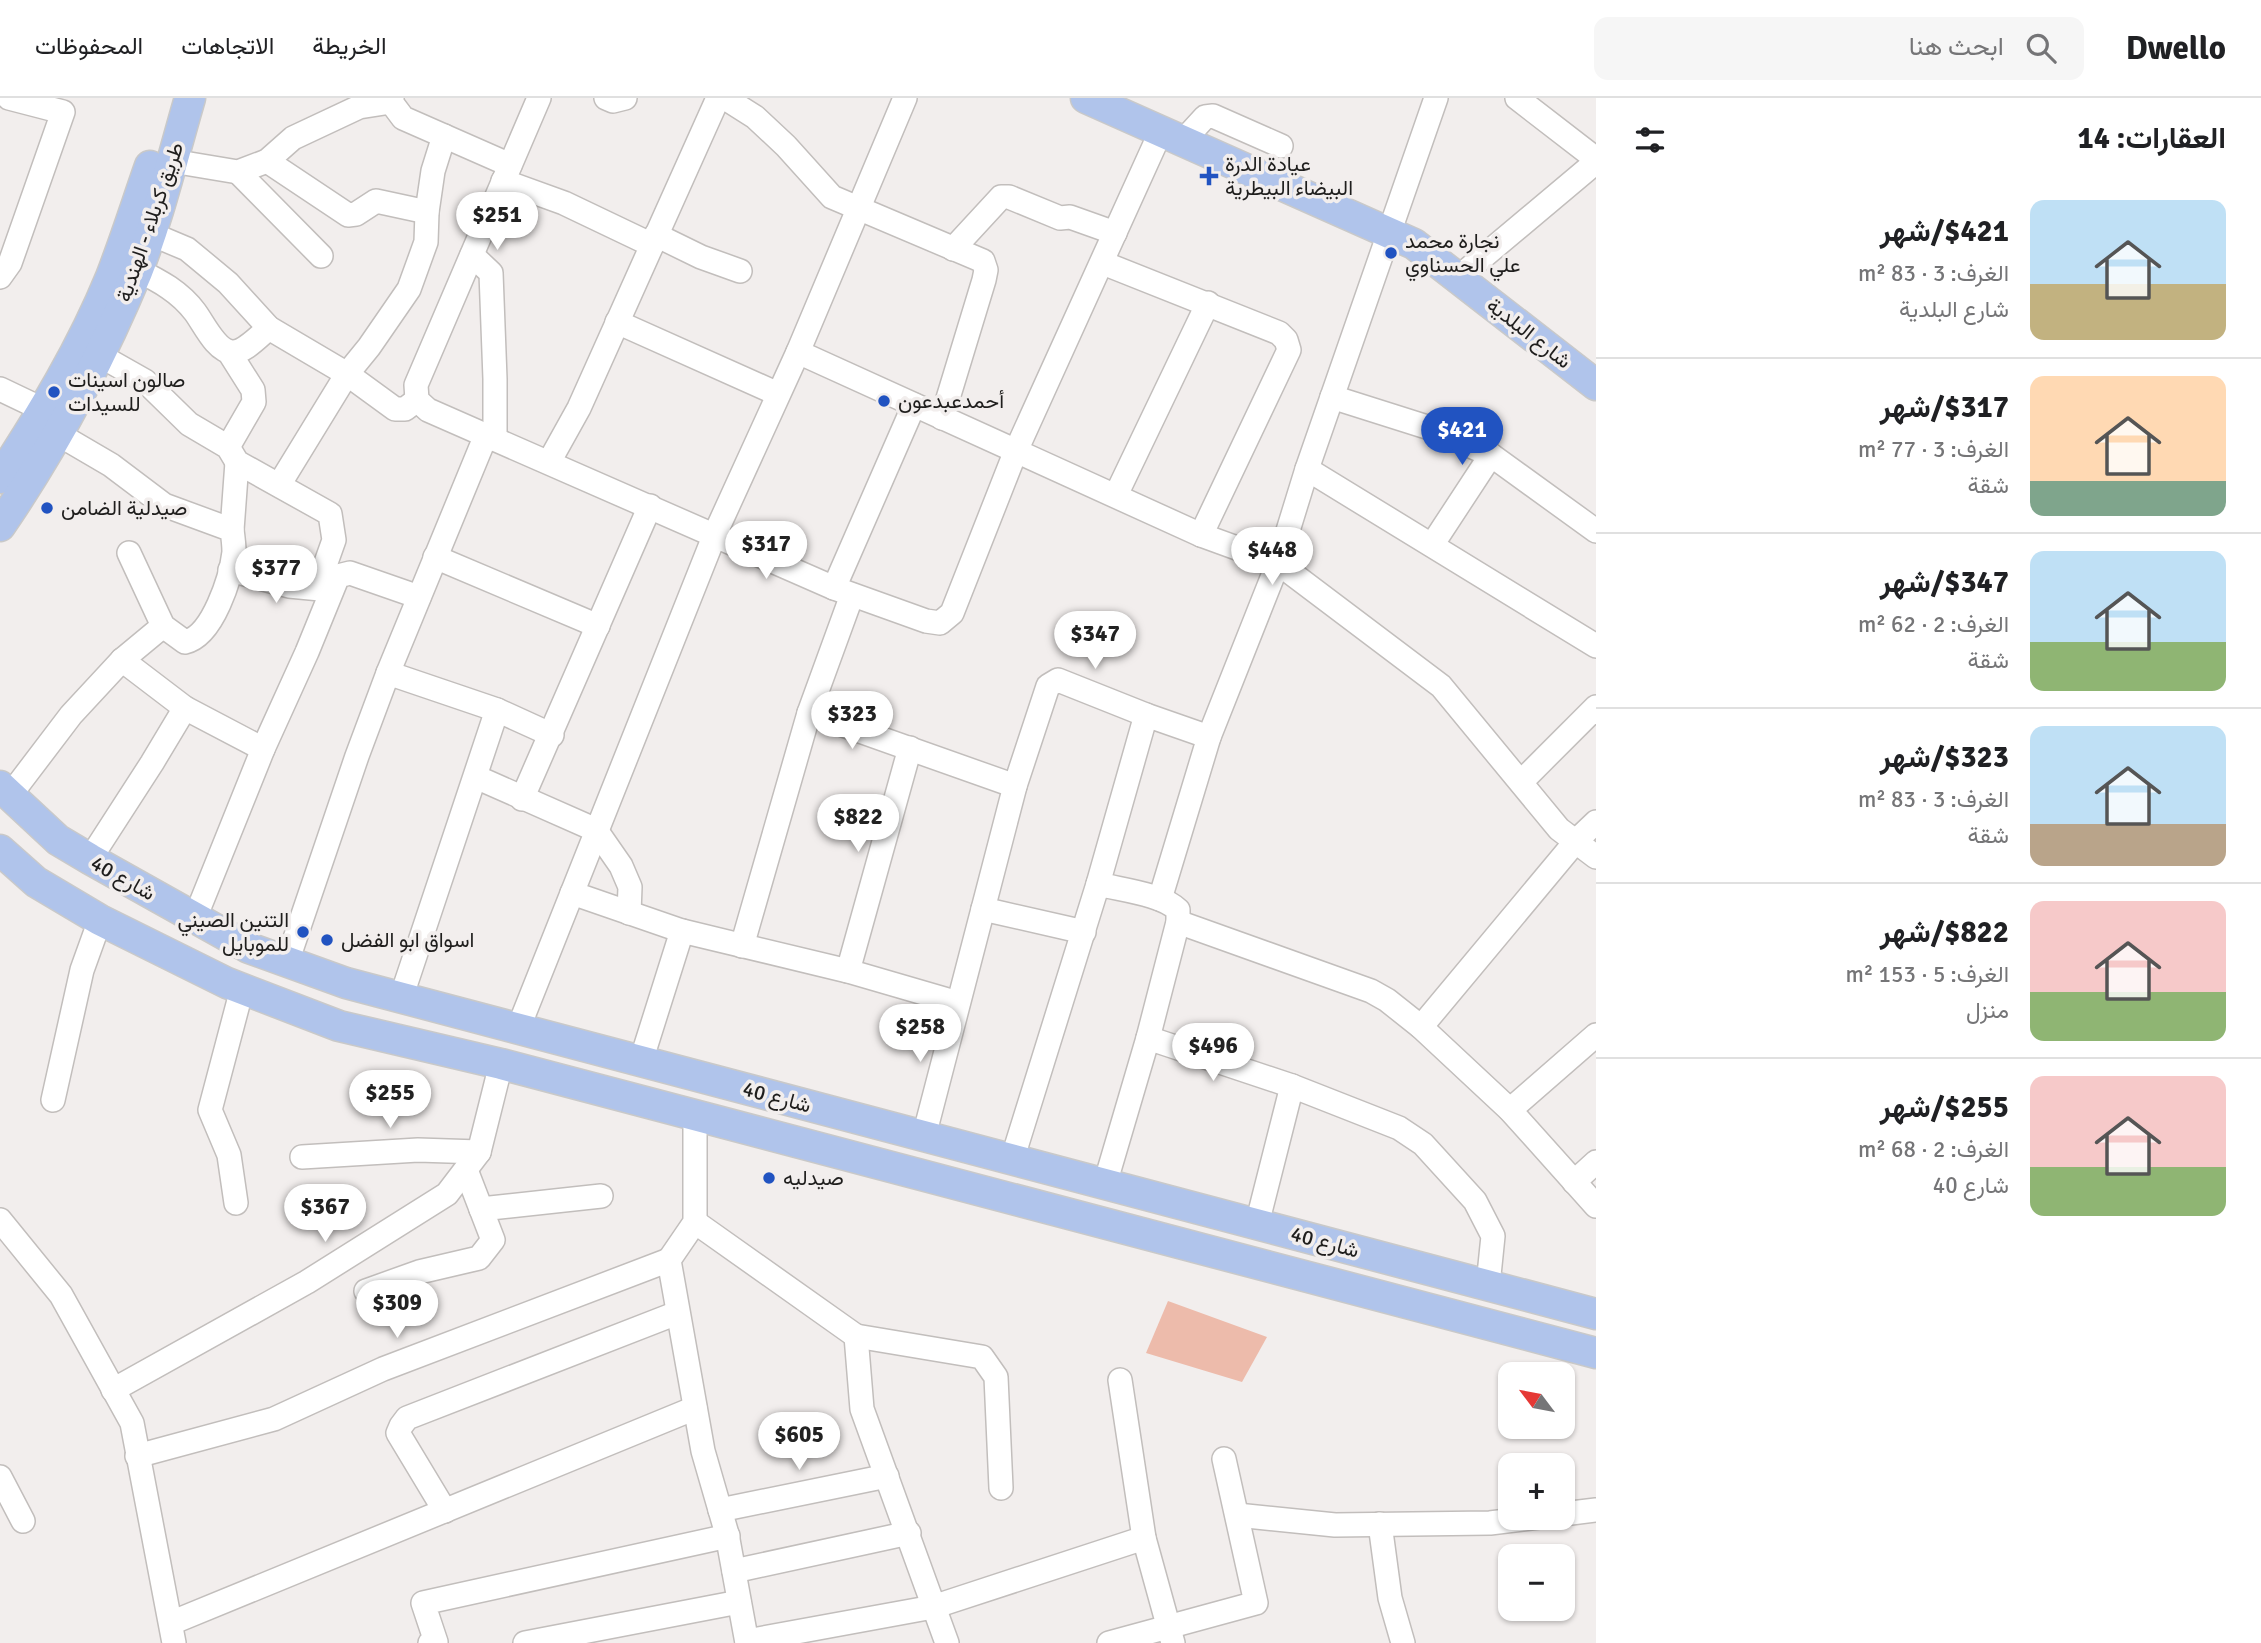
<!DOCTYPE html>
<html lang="ar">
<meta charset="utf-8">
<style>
:root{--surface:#fff;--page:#f6f6f6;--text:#202124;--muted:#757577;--line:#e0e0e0;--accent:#2153c1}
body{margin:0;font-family:Signika,Vazirmatn,sans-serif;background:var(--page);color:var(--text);direction:rtl;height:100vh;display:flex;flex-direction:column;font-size:26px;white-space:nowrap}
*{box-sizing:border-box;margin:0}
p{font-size:23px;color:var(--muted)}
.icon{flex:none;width:38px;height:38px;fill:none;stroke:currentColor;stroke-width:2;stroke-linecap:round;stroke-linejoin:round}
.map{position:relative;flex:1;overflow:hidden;direction:ltr}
.drawer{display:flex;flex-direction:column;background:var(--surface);width:665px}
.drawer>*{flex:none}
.needle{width:46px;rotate:302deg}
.controls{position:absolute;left:1498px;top:1264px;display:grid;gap:14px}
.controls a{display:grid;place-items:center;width:77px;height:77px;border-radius:14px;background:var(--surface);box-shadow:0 2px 5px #0004;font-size:35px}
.price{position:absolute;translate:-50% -60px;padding:0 16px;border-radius:24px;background:#fff;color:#222;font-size:23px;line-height:46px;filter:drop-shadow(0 2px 4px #0008)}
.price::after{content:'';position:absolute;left:50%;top:42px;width:21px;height:16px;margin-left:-10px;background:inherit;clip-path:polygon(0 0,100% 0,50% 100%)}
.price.selected{background:var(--accent);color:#fff}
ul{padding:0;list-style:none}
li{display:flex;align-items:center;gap:21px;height:175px;padding:0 35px}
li+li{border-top:2px solid var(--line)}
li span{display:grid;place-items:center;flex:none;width:196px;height:140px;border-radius:14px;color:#555}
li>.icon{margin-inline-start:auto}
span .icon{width:84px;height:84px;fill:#fffc;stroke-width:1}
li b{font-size:30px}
h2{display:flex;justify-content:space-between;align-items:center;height:84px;padding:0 35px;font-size:30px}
header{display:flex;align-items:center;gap:42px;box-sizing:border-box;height:98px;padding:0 35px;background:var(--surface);border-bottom:2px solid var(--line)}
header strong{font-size:33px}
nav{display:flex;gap:38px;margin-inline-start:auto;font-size:24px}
.search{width:490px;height:63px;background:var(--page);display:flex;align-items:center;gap:18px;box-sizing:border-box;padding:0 24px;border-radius:14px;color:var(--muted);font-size:26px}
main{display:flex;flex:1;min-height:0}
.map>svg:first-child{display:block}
.green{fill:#edbbab}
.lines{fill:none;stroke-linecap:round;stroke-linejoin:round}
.minor-casing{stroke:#c2bebc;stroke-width:26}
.major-casing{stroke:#c9c9c9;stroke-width:33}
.minor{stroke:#fff;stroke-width:23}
.major{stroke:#b0c4eb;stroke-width:30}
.poi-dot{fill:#2153c1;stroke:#f2eeed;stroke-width:2.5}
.labels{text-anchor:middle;stroke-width:7;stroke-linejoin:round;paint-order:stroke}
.poi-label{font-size:21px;fill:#1f1e1d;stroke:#f2eeed;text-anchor:start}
.street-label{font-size:21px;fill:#1f1e1d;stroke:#f2eeed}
</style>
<header>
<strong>Dwello</strong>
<div class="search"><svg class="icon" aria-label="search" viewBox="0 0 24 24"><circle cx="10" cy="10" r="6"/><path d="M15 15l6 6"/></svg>ابحث هنا</div>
<nav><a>الخريطة</a><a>الاتجاهات</a><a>المحفوظات</a></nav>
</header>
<main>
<section class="drawer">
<h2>العقارات: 14<svg class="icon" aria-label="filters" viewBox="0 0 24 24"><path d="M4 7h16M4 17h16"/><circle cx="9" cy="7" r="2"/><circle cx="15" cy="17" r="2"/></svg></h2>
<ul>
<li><span style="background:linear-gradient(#bfe0f5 60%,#c2b280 0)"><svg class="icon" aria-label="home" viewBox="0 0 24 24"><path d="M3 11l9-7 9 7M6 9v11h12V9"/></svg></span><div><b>$421/شهر</b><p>الغرف: 3 · 83 m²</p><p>شارع البلدية</p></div></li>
<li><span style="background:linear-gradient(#ffd9b3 75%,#7fa58c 0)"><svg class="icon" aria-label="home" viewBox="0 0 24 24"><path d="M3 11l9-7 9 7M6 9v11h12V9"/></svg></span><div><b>$317/شهر</b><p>الغرف: 3 · 77 m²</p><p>شقة</p></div></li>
<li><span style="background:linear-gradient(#bfe0f5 65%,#8fb573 0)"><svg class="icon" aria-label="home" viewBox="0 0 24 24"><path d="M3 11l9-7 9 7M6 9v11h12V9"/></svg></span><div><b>$347/شهر</b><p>الغرف: 2 · 62 m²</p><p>شقة</p></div></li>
<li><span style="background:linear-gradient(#bfe0f5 70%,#b9a48a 0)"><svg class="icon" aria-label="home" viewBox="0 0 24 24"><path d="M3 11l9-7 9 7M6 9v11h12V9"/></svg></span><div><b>$323/شهر</b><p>الغرف: 3 · 83 m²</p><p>شقة</p></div></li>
<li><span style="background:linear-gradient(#f6c9c9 65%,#8fb573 0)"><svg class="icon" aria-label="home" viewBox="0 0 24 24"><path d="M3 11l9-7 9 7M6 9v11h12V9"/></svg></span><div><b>$822/شهر</b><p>الغرف: 5 · 153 m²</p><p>منزل</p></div></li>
<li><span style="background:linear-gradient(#f6c9c9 65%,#8fb573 0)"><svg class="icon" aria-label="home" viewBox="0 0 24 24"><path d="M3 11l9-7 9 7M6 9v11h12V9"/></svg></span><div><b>$255/شهر</b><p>الغرف: 2 · 68 m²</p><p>شارع 40</p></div></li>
</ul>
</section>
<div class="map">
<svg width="1596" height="1545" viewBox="0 0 1596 1545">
<rect width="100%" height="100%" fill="#f2eeed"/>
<path class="green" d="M1168,1203L1267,1239L1242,1284L1146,1255Z"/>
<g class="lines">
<g class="minor-casing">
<g id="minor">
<path d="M392,0L391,4L403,20L510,67"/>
<path d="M539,0L416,287L417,302L428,312L834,490L926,523L940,525L952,515L1015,355L1161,33"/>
<path d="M606,0L613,3L625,0"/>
<path d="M725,0L755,19L786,48L832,99L983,163L986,172L984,182L942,320"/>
<path d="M1517,0L1596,61"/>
<path d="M1183,43L1205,19L1213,18L1281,48"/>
<path d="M172,63L238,74L267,63L293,40L359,9L391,4"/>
<path d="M267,63L348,117L356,116L376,103L427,114"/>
<path d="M238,74L321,158"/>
<path d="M503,83L564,105L652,147"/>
<path d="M149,135L187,151L228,185L269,230L347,276L395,311H405L417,302"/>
<path d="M656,137L701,159L740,173"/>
<path d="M953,151L1001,99H1009L1060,120L1070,119L1115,135"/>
<path d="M472,157L491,175L495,281V341"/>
<path d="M1103,165L1279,235L1286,242L1289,252L1201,437"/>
<path d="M137,172C160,183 180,194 195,214C204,226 216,253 232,254C244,255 259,238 269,230"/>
<path d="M0,179L10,165L63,14L9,0"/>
<path d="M1459,179L1596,64"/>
<path d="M617,224L778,296"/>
<path d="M798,254L1201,437L1278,465L1441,588L1559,731L1596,759"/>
<path d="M99,257L145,283L189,326L228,349L237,364L330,416L334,442L317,490"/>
<path d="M0,291L44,312"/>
<path d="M1332,299L1430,330L1491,357L1596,433"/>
<path d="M58,336L111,367L164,407L232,432C233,439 234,447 234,454C231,479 213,538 185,544L163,528L129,455"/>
<path d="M228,349L254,304L253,292L229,254"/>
<path d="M549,364L579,310L718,0"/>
<path d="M1307,371L1596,548"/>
<path d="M279,387L347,276L369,249L409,191L426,144L427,114L433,73L444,38"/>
<path d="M1116,397L1208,205"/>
<path d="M232,432L237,364"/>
<path d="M1432,447L1491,357"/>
<path d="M435,459L598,528"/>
<path d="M230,472L289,488L331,492"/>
<path d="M834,490L914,307"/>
<path d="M122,562L185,610L263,651"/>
<path d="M388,575L497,612L552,637"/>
<path d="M809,615L1015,688"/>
<path d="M476,679L596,732L621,768L630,789L629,815"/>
<path d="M1521,684L1596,609"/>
<path d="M11,696L71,617L122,562L163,528"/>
<path d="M522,701L650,408"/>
<path d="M90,761L152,665L185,610"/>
<path d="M1098,786C1121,792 1162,796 1178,812V824L1148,940L1105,1086"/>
<path d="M572,795L682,833L848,873L958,905"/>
<path d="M1160,801L1209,639L1278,465L1307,371L1436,0"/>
<path d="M983,811L1084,834"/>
<path d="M195,820L263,651L307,554L338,478L350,475L419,499"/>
<path d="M1178,824L1371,893L1387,902L1421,929L1510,1012L1596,1108"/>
<path d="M742,848L809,615L852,497"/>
<path d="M287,864L357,658L388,575L486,337"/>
<path d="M848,873L910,650"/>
<path d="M401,900L497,612"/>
<path d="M1421,929L1576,743L1596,724"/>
<path d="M518,931L715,436L798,254L905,0"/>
<path d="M1148,940L1292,988L1399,1030L1423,1046L1475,1103L1493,1138L1488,1187"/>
<path d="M641,963L682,833"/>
<path d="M53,1002L82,872L100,822"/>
<path d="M1510,1012L1596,937"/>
<path d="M695,1017V1124L669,1162L703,1353L727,1436L747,1545"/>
<path d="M924,1038L1015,688L1048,588L1058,582L1146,617L1209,639"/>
<path d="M302,1059L418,1052L479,1054"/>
<path d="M1012,1062L1098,786L1146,617"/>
<path d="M1574,1084L1596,1064"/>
<path d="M236,1105L229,1057L210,1012L242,891"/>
<path d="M481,1111L601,1098"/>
<path d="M0,1122L61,1197L132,1325L174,1545"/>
<path d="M695,1124L856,1238L862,1311L947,1545"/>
<path d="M1257,1126L1292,988"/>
<path d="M366,1193L419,1174L479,1160L493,1142L466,1072"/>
<path d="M856,1238L982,1259L996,1279L1001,1390"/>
<path d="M113,1292L307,1184L447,1096L479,1054L501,966"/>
<path d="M137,1358L274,1321L383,1271L669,1162"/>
<path d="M0,1379L23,1423"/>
<path d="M720,1412L887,1378"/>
<path d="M445,1413L398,1335L401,1328L407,1320L677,1215"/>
<path d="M1563,1416L1596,1412"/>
<path d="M1237,1417L1335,1427L1490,1425L1539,1419"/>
<path d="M1380,1426L1390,1500L1403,1545"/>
<path d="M1144,1440L1173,1545"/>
<path d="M734,1473L909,1435"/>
<path d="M171,1525L695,1310"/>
<path d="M747,1543L933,1509L1144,1440L1120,1282"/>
<path d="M430,1545L436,1544L423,1505L728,1438"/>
<path d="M525,1545L739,1504"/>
<path d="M1109,1545L1256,1505L1224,1361"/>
</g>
</g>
<g class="major-casing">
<g id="major">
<path d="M1086,0L1414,146L1596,287"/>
<path d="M0,380C42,316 82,250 111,179C125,143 137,105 150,68"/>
<path d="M0,428C54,349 100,263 137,174C159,118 173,58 190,0"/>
<path d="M0,688L58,742L90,761L249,850L346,885L1596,1216"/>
<path d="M0,752L36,784L100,822L227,885L339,928L501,966L1596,1255"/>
</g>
</g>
<use href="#minor" class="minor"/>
<use href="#major" class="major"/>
</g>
<g class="poi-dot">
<path d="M1205.5 67.5h7v7h7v7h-7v7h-7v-7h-7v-7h7z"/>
<circle cx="1391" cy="155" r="7"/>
<circle cx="54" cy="294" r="7"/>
<circle cx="884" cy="303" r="7"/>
<circle cx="47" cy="410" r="7"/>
<circle cx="303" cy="834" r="7"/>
<circle cx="327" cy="842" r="7"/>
<circle cx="769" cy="1080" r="7"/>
</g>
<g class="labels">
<g class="poi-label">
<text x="1225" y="73">عيادة الدرة<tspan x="1225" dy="24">البيضاء البيطرية</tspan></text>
<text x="1405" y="150">نجارة محمد<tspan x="1405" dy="24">علي الحسناوي</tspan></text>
<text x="68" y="289">صالون اسينات<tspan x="68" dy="24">للسيدات</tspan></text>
<text x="898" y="310">أحمدعبدعون</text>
<text x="61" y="417">صيدلية الضامن</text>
<text x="289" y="829" text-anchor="end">التنين الصيني<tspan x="289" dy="24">للموبايل</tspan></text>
<text x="341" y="849">اسواق ابو الفضل</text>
<text x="783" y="1087">صيدليه</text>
</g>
<g class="street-label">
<text transform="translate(150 124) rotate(-71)" y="7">طريق كربلاء - الهندية</text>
<text transform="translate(1529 235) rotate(38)" y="7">شارع البلدية</text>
<text transform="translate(123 780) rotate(29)" y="7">شارع 40</text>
<text transform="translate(777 999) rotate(15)" y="7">شارع 40</text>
<text transform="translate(1325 1144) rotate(15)" y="7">شارع 40</text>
</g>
</g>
</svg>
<div class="controls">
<a><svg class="needle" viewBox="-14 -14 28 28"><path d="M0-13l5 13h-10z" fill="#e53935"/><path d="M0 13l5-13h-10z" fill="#757577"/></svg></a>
<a>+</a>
<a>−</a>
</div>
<b class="price" style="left:497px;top:154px">$251</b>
<b class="price selected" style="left:1462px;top:369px">$421</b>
<b class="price" style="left:766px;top:483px">$317</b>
<b class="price" style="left:1272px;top:489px">$448</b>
<b class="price" style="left:276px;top:507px">$377</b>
<b class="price" style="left:1095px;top:573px">$347</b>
<b class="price" style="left:852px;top:653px">$323</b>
<b class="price" style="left:858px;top:756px">$822</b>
<b class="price" style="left:920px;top:966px">$258</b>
<b class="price" style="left:1213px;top:985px">$496</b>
<b class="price" style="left:390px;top:1032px">$255</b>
<b class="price" style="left:325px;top:1146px">$367</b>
<b class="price" style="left:397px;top:1242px">$309</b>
<b class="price" style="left:799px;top:1374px">$605</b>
</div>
</main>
